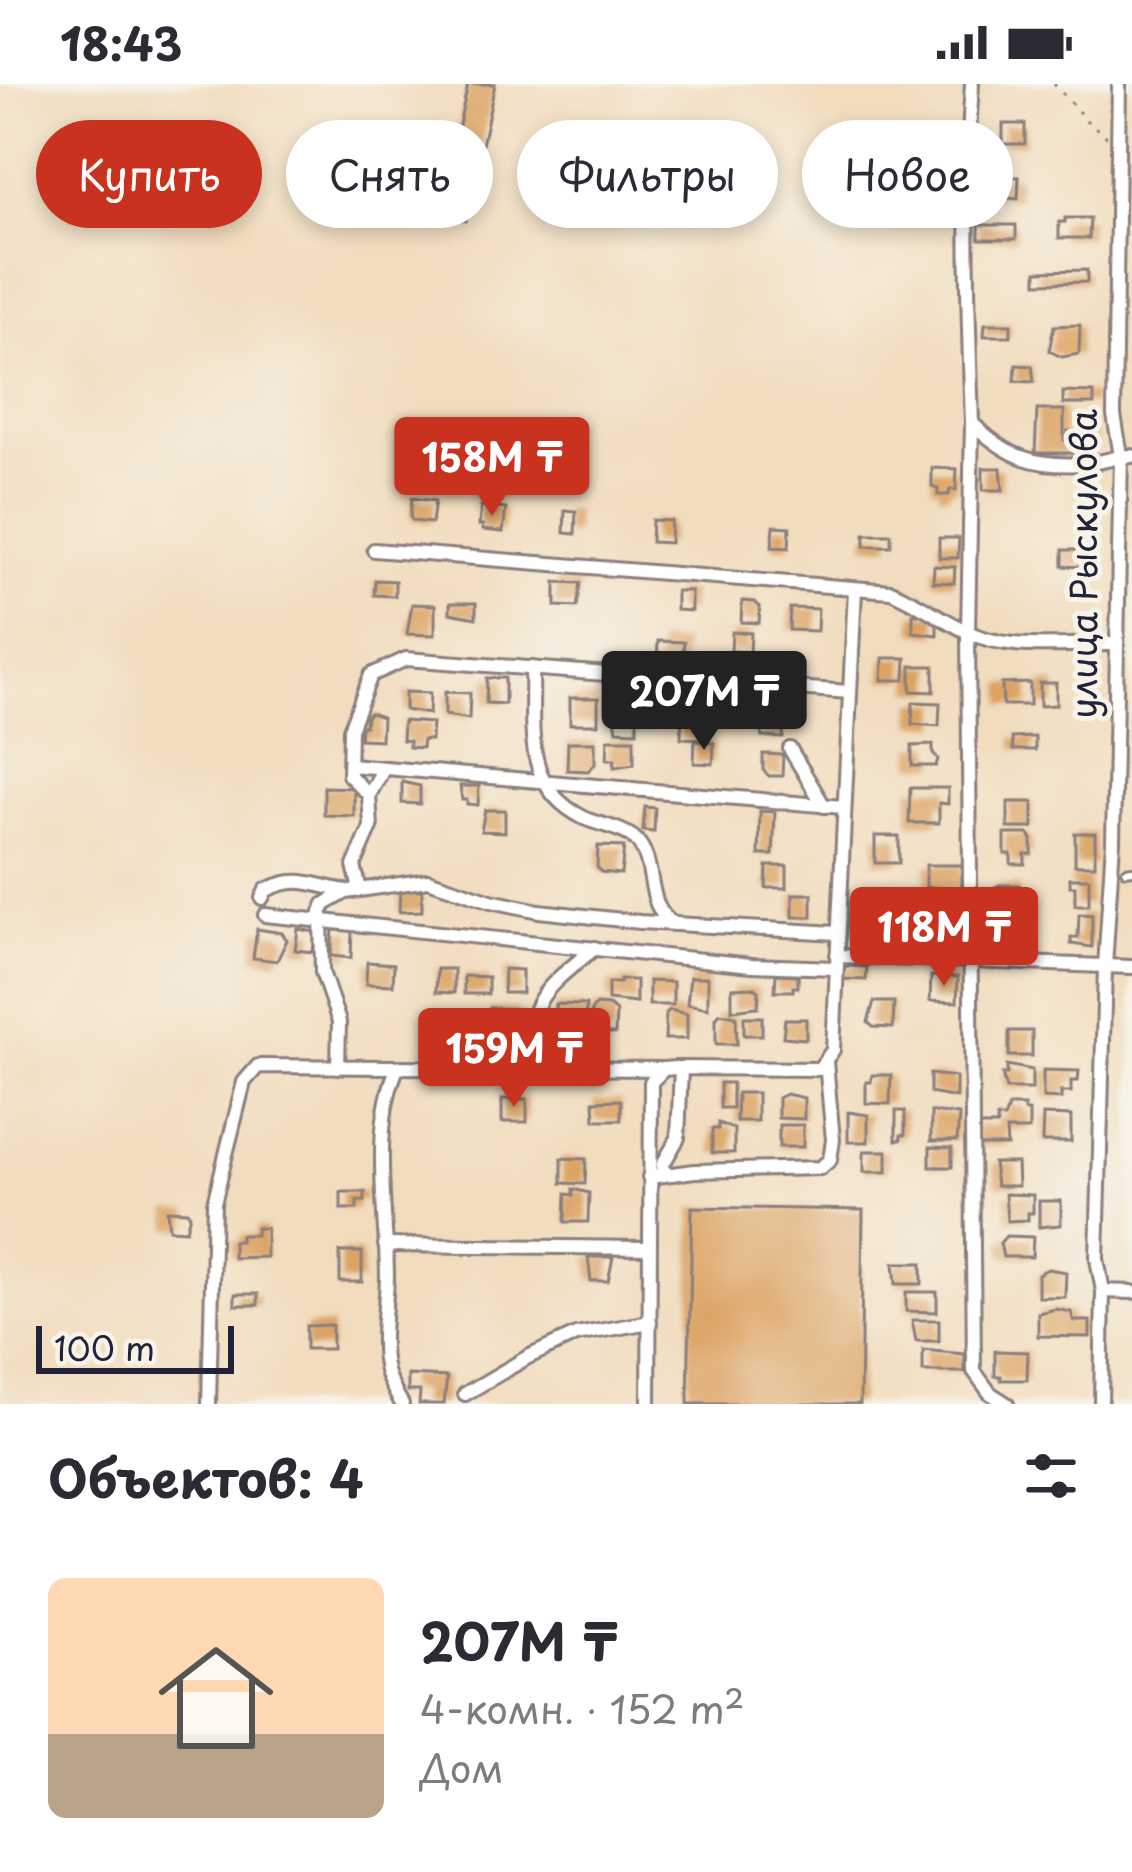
<!DOCTYPE html>
<html lang="ru">
<meta charset="utf-8">
<style>
:root{--surface:#fff;--page:#f7f7f7;--text:#2b2b33;--muted:#7c7c81;--line:#e1e1e2;--accent:#c8321e}
body{margin:0;font-family:"Playpen Sans",sans-serif;background:var(--page);color:var(--text);height:100vh;display:flex;flex-direction:column;font-size:45px;white-space:nowrap}
*{box-sizing:border-box;margin:0}
p{font-size:39px;color:var(--muted)}
.icon{flex:none;width:66px;height:66px;fill:none;stroke:currentColor;stroke-width:2;stroke-linecap:round;stroke-linejoin:round}
.map{position:relative;height:1320px;overflow:hidden}
.details{display:flex;flex-direction:column;background:var(--surface);flex:1}
.details>*{flex:none}
.guide{position:absolute;left:36px;top:36px;width:1062px;height:108px;display:flex;gap:24px}
.scale{position:absolute;left:36px;bottom:30px;width:198px;box-sizing:border-box;padding-left:12px;border:6px solid #22223b;border-top:0;font-size:33px;line-height:42px;white-space:nowrap;color:#22223b;-webkit-text-stroke:9px #f7f3e8;paint-order:stroke}
.price{position:absolute;translate:-50% -102px;padding:0 27px;border-radius:12px;background:var(--accent);color:#fff;font-size:39px;line-height:78px;filter:drop-shadow(0 3px 6px #0008)}
.price::after{content:'';position:absolute;left:50%;top:72px;width:36px;height:27px;margin-left:-18px;background:inherit;clip-path:polygon(0 0,100% 0,50% 100%)}
.price.on{background:#222;color:#fff}
ul{padding:0;list-style:none}
li{display:flex;align-items:center;gap:36px;height:300px;padding:0 48px}
li+li{border-top:3px solid var(--line)}
li span{display:grid;place-items:center;flex:none;width:336px;height:240px;border-radius:18px;color:#555}
li>.icon{margin-inline-start:auto}
span .icon{width:144px;height:144px;fill:#fffc;stroke-width:1}
li b{font-size:51px}
h2{display:flex;justify-content:space-between;align-items:center;height:144px;padding:0 48px;font-size:51px}
.tag{padding:0 42px;border-radius:54px;background:var(--surface);box-shadow:0 6px 18px #0003;font-size:42px;line-height:108px}
.tag.on{background:var(--accent);color:#fff}
.status{display:flex;justify-content:space-between;align-items:center;height:84px;padding:0 60px;background:var(--surface);direction:ltr}
.status svg{height:33px;fill:currentColor}
.map>svg:first-child{display:block}
.building{fill:#dca364}
.lines{fill:none;stroke-linecap:round;stroke-linejoin:round}
.lane-casing{stroke:#8a7f7c;stroke-width:12}
.street-casing{stroke:#8a7f7c;stroke-width:18}
.path{stroke:#8a7f7c;stroke-width:3;stroke-dasharray:3 9;stroke-linecap:butt}
.lane{stroke:#fff;stroke-width:6}
.street{stroke:#fff;stroke-width:12}
.labels{text-anchor:middle;stroke-width:10;stroke-linejoin:round;paint-order:stroke}
.street-label{font-size:36px;fill:#22223b;stroke:#f7f3e8}
</style>
<div class="status"><b>18:43</b><svg viewBox="0 0 49 12"><path d="M0 12V9h3v3zM5 12V6h3v6zM10 12V3h3v9zM15 12V0h3v12zM26 1h20v11H26zM47 4h2v5h-2z"/></svg></div>
<div class="map">
<svg width="1132" height="1320" viewBox="0 0 1132 1320">
<rect width="100%" height="100%" fill="#f7f3e8"/>
<filter id="ink" filterUnits="userSpaceOnUse"><feTurbulence type="fractalNoise" baseFrequency=".00833" numOctaves="2"/><feDisplacementMap in="SourceGraphic" scale="24" xChannelSelector="R" yChannelSelector="G"/><feConvolveMatrix kernelMatrix="1 2 1 2 8 2 1 2 1" color-interpolation-filters="sRGB"/></filter>
<filter id="wash" filterUnits="userSpaceOnUse"><feTurbulence type="fractalNoise" baseFrequency=".004" numOctaves="4" result="noise"/><feDisplacementMap in="SourceGraphic" scale="48" xChannelSelector="R" yChannelSelector="G"/><feGaussianBlur stdDeviation="2.7" result="paint"/><feColorMatrix in="noise" values="0 0 0 0 0 0 0 0 0 0 0 0 0 0 0 0 0 1.4 0 .05"/><feComposite in="paint" operator="in"/></filter>
<g filter="url(#wash)">
<rect width="100%" height="100%" fill="#f1dcbd"/>
<g id="blocks">
<g class="building">
<path d="M468,0H495L466,137L445,132L452,97L440,95L450,43L458,45Z"/>
<rect x="1003" y="40" width="22" height="20"/>
<path d="M929,90L958,91L960,113L929,112Z"/>
<path d="M982,92L1019,93L1018,115L981,112Z"/>
<path d="M1065,134H1090L1089,154H1059V138H1065Z"/>
<rect x="979" y="141" width="37" height="14"/>
<path d="M1087,186V198L1037,199V187Z"/>
<path d="M985,240H1011V252H984Z"/>
<path d="M1080,241L1079,270L1062,273L1049,267L1054,242Z"/>
<path d="M1016,281L1032,282L1034,298L1015,297Z"/>
<path d="M1063,308L1094,309V320H1063Z"/>
<path d="M1037,326H1064V356H1068V347H1095V369H1035Z"/>
<path d="M932,384L957,385L956,406L950,405L949,411H938V405L932,403Z"/>
<path d="M983,384H1001L1003,406H983Z"/>
<path d="M412,414L435,417L432,439L413,437L410,433Z"/>
<path d="M481,422L506,425L503,448L482,446L483,441H479Z"/>
<path d="M565,426L576,427L575,450L564,449Z"/>
<path d="M652,436L671,437L670,459L651,458Z"/>
<path d="M774,442L790,443L789,464L772,463Z"/>
<rect x="865" y="450" width="26" height="12"/>
<path d="M939,454H959L958,474H939Z"/>
<path d="M1063,466H1085V483L1063,482Z"/>
<path d="M934,482L955,483L954,499L933,498Z"/>
<path d="M375,496L395,497V512L374,511Z"/>
<path d="M556,498L581,499L577,523L556,522Z"/>
<path d="M676,507H691V527L676,526Z"/>
<path d="M742,517L755,518L760,523L759,539L741,538Z"/>
<path d="M450,519H476V534L450,529Z"/>
<path d="M412,520L435,521V551L407,550Z"/>
<path d="M790,524L818,525L817,547L789,546Z"/>
<path d="M913,530H937V551L913,548Z"/>
<path d="M732,548L751,549L750,568L731,567Z"/>
<path d="M658,557L684,558L682,581L657,580Z"/>
<path d="M883,574H906L905,596H882Z"/>
<path d="M911,582H934V608L911,607Z"/>
<path d="M487,594H505V620L486,619Z"/>
<path d="M1030,599V621H1003L1002,600Z"/>
<path d="M1040,599H1056V621L1040,622Z"/>
<path d="M405,608L430,609L429,630L405,626Z"/>
<path d="M445,608L470,609L469,635L445,631Z"/>
<rect x="570" y="614" width="28" height="26"/>
<path d="M724,615L741,616L739,640L723,639Z"/>
<path d="M612,616L637,617V647L617,646Z"/>
<path d="M913,618L940,619L939,642L912,640Z"/>
<path d="M682,625L711,626L709,655L681,654Z"/>
<path d="M370,629L382,633L381,656L360,655L361,642H365L366,632Z"/>
<path d="M763,634L784,635L783,654L762,653Z"/>
<path d="M403,637L432,639L431,656H423L422,664L409,663V657L402,656Z"/>
<path d="M1035,653V666H1013L1012,654Z"/>
<path d="M608,655H634V680L614,683L615,675H607Z"/>
<path d="M695,657L714,659L713,680L694,679Z"/>
<path d="M568,658H595V680L588,687L567,686Z"/>
<path d="M933,661V670L938,675L936,682H912V662Z"/>
<path d="M763,670L783,671L782,692H769L763,686Z"/>
<path d="M402,698L420,702V720L402,719Z"/>
<path d="M460,702H479L478,721L467,720V716H462Z"/>
<path d="M324,703L354,704V732L324,731Z"/>
<path d="M910,704H948V720L939,719V739H909Z"/>
<rect x="1008" y="718" width="25" height="26"/>
<path d="M645,723L655,724L654,748L643,747Z"/>
<path d="M485,726H505V748L481,747Z"/>
<path d="M760,727L775,728L773,771H759Z"/>
<rect x="1075" y="749" width="20" height="32"/>
<path d="M1005,750H1028L1032,755V770H1025V780H1011V770H1005Z"/>
<rect x="875" y="752" width="24" height="27"/>
<path d="M598,762L624,763L621,790L601,788L597,783Z"/>
<path d="M926,781H962V805L926,803Z"/>
<path d="M767,782H787V804H766Z"/>
<path d="M1070,794H1089V821H1075V802H1070Z"/>
<path d="M999,801H1019V814L998,813L995,803Z"/>
<path d="M400,805L422,806V827L399,828Z"/>
<rect x="793" y="810" width="19" height="23"/>
<path d="M978,827H991L990,868H978Z"/>
<path d="M1079,830L1092,831V863L1071,860V854H1078Z"/>
<rect x="873" y="833" width="24" height="20"/>
<path d="M1005,835H1030V857H1006L1000,851Z"/>
<path d="M257,845L282,849L287,856L277,877L253,874Z"/>
<path d="M298,845L315,848L313,868L295,866Z"/>
<path d="M333,846L352,847L351,874L331,872Z"/>
<path d="M367,878L394,880L393,901L366,900Z"/>
<path d="M843,882L867,883L866,896L843,895Z"/>
<path d="M437,885H454V909L436,908Z"/>
<path d="M504,885L522,886V909H503Z"/>
<path d="M776,890L798,891V903H793V907H775Z"/>
<path d="M464,892L488,893V910H464Z"/>
<path d="M931,892L958,893L957,918L930,917Z"/>
<path d="M690,893H708V924L687,920Z"/>
<path d="M620,896H636V919L608,916V899H620Z"/>
<path d="M649,897L673,898V921H649Z"/>
<path d="M754,903L759,907L758,923L732,926V904Z"/>
<path d="M874,918H894L893,944L873,943L868,938Z"/>
<path d="M555,920L586,921L585,946L556,945Z"/>
<path d="M596,921L609,922L616,928L615,950L590,949L591,927Z"/>
<path d="M490,924L518,925L517,946L489,948Z"/>
<path d="M670,926L687,930V955H665L666,929Z"/>
<path d="M720,929L736,932L737,960H716V934Z"/>
<rect x="744" y="933" width="18" height="18"/>
<path d="M785,935H806V955L783,953Z"/>
<rect x="457" y="944" width="23" height="10"/>
<rect x="1009" y="947" width="23" height="25"/>
<path d="M1007,981L1032,986V1005H1006L1002,990H1007Z"/>
<path d="M1043,986L1079,987L1078,997H1071V1008H1061V1015L1043,1014Z"/>
<path d="M930,990L956,993V1014L930,1009Z"/>
<path d="M872,991H891L890,1020L866,1019V998H871Z"/>
<rect x="720" y="999" width="12" height="25"/>
<path d="M737,1009H757V1037H736Z"/>
<path d="M786,1010L804,1014V1035L778,1034V1014Z"/>
<rect x="502" y="1015" width="25" height="23"/>
<path d="M621,1016V1036H595L594,1017Z"/>
<path d="M1009,1022H1024V1027H1029V1046H1006L1007,1062H977V1042H997V1034H1004Z"/>
<path d="M896,1027H905V1051H901V1056H896Z"/>
<path d="M848,1028L868,1031V1058H848Z"/>
<path d="M931,1028L959,1031L957,1057H931Z"/>
<path d="M1043,1031L1071,1032V1058H1042Z"/>
<path d="M718,1039L734,1045V1069H712V1045H718Z"/>
<rect x="779" y="1041" width="24" height="22"/>
<path d="M930,1063L952,1064V1083H930Z"/>
<rect x="864" y="1067" width="23" height="21"/>
<path d="M562,1074L586,1075L585,1100L562,1099Z"/>
<path d="M993,1079H1017L1018,1102H996Z"/>
<path d="M573,1105L589,1109L588,1138H565L566,1110L573,1111Z"/>
<path d="M341,1108H365V1117H357V1125H341Z"/>
<path d="M1005,1110L1033,1111V1129H1028V1136L1007,1137Z"/>
<path d="M1039,1117H1061V1141L1039,1143Z"/>
<path d="M692,1123L863,1126L860,1320H688Z"/>
<path d="M167,1126L187,1127L190,1131L186,1146L169,1145Z"/>
<path d="M256,1144H266V1173L233,1174V1157H240V1151H256Z"/>
<path d="M1006,1152L1033,1153L1032,1173H1003L1000,1159Z"/>
<rect x="340" y="1168" width="22" height="30"/>
<path d="M588,1173H613L608,1197H591Z"/>
<path d="M894,1179H922V1200H896Z"/>
<path d="M1048,1185L1066,1188L1065,1213H1038V1190Z"/>
<path d="M906,1208H937V1228L906,1227Z"/>
<rect x="235" y="1210" width="23" height="11"/>
<path d="M1056,1225L1071,1228L1074,1237H1090V1253L1038,1252V1229Z"/>
<path d="M912,1236H939V1257H916Z"/>
<path d="M332,1241V1265H306V1242Z"/>
<path d="M923,1266L965,1270V1288H923Z"/>
<path d="M995,1267L1028,1268L1027,1296H1001V1292H995Z"/>
<path d="M408,1291L447,1293L444,1320H419L420,1307H408Z"/>
</g>
</g>
</g>
<g filter="url(#ink)">
<use href="#blocks" fill-opacity="0" stroke="#8a7f7c" stroke-width="3"/>
<g class="lines">
<g class="lane-casing">
<path id="lane" d="M1126,787L1132,786"/>
</g>
<g class="street-casing">
<g id="street">
<path d="M972,0C964,113 968,226 972,339C1009,374 1034,383 1085,380C1101,379 1116,372 1132,372"/>
<path d="M972,339L968,548L974,1287L990,1309L1007,1320"/>
<path d="M374,466L891,507C918,519 940,534 966,547C1009,569 1068,559 1115,560"/>
<path d="M532,584C534,644 521,703 584,734C599,741 624,744 636,756C658,779 644,824 674,840"/>
<path d="M790,665L824,722"/>
<path d="M350,681L843,723"/>
<path d="M369,711L349,691L350,645L371,591L406,575L849,608"/>
<path d="M360,805L354,782L371,743L369,711L384,684"/>
<path d="M262,814L266,806C299,790 312,801 345,807"/>
<path d="M265,831L752,881L836,884"/>
<path d="M837,872L1132,883"/>
<path d="M338,983L339,938L322,888L321,828L325,820L346,808L428,796L491,817L539,827L640,838L837,849"/>
<path d="M398,983C370,1041 387,1132 387,1194C386,1224 379,1257 386,1287C389,1298 396,1310 402,1320"/>
<path d="M538,984C518,920 548,902 595,864"/>
<path d="M664,1091L663,1080L678,1054L681,984"/>
<path d="M649,1093L695,1087L820,1084L830,1076L833,1056L826,978"/>
<path d="M385,1161L649,1164"/>
<path d="M1103,1207L1132,1208"/>
<path d="M465,1310L528,1273L576,1251L650,1238"/>
<path d="M209,1320L214,1119L244,998L258,982L663,985"/>
<path d="M649,1320L651,998L664,985L675,984L819,985L833,966L855,505"/>
<path d="M1101,1320L1103,1207L1097,1175L1105,883L1113,757L1121,372L1114,331L1119,0"/>
</g>
</g>
<path class="path" d="M1054,0L1086,36L1107,53"/>
<use href="#lane" class="lane"/>
<use href="#street" class="street"/>
</g>
</g>
<g class="labels">
<g class="street-label">
<text transform="translate(1084 480) rotate(-90)" y="13">улица Рыскулова</text>
</g>
</g>
</svg>
<div class="scale">100 m</div>
<b class="price" style="left:492px;top:435px">158M ₸</b>
<b class="price on" style="left:704px;top:669px">207M ₸</b>
<b class="price" style="left:944px;top:905px">118M ₸</b>
<b class="price" style="left:514px;top:1026px">159M ₸</b>
<div class="guide">
<a class="tag on">Купить</a>
<a class="tag">Снять</a>
<a class="tag">Фильтры</a>
<a class="tag">Новое</a>
</div>
</div>
<section class="details">
<h2>Объектов: 4<svg class="icon" aria-label="filters" viewBox="0 0 24 24"><path d="M4 7h16M4 17h16"/><circle cx="9" cy="7" r="2"/><circle cx="15" cy="17" r="2"/></svg></h2>
<ul>
<li><span style="background:linear-gradient(#ffd9b3 65%,#b9a48a 0)"><svg class="icon" aria-label="home" viewBox="0 0 24 24"><path d="M3 11l9-7 9 7M6 9v11h12V9"/></svg></span><div><b>207M ₸</b><p>4-комн. · 152 m²</p><p>Дом</p></div></li>
</ul>
</section>
